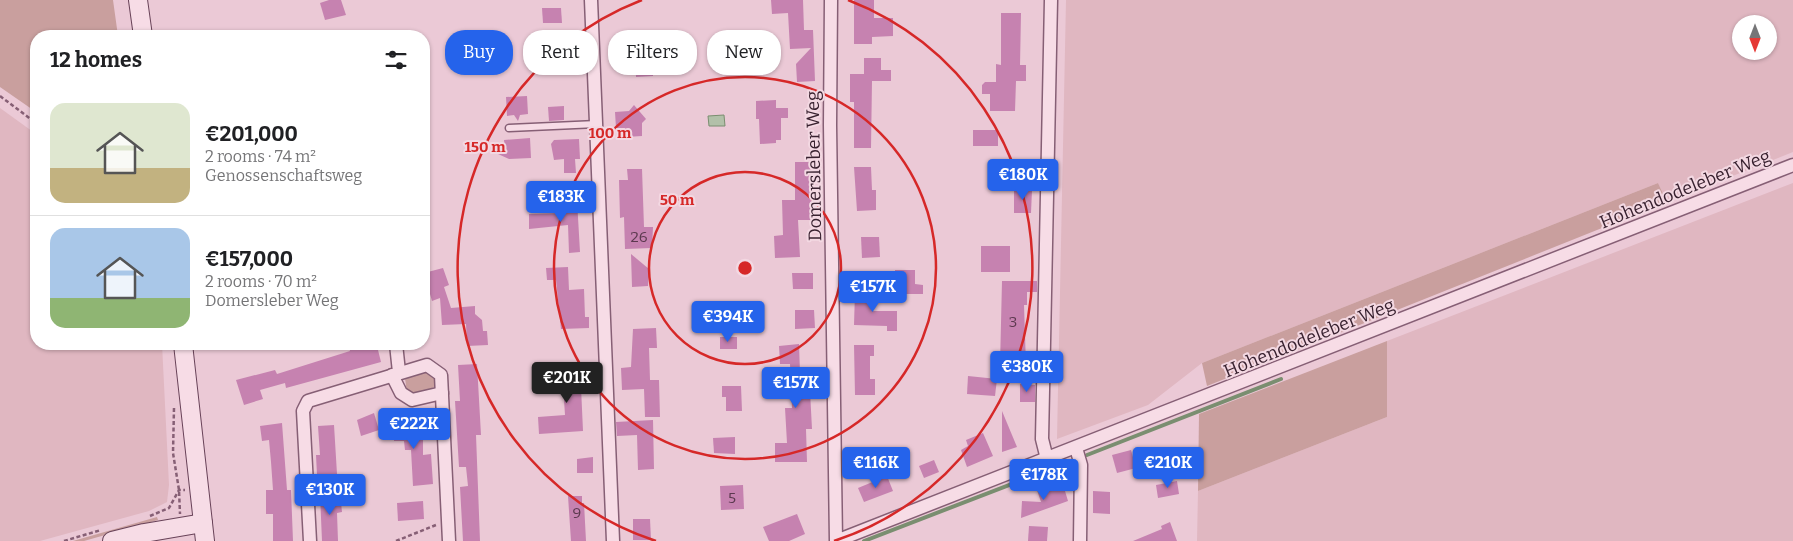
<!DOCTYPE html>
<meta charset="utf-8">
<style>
:root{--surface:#fff;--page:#f2f2f2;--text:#202124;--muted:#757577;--line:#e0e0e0;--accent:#2563eb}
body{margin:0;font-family:Bitter,serif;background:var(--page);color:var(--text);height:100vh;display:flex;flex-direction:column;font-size:19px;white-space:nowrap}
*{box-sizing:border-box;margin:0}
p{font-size:16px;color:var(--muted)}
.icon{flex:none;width:28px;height:28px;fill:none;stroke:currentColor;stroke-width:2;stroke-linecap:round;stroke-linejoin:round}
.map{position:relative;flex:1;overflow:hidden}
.side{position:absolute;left:30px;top:30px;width:400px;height:320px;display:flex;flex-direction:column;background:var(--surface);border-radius:20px;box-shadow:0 1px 4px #0004}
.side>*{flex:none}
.hud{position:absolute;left:445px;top:30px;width:475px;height:45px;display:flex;gap:10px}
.needle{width:32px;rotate:180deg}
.controls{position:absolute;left:1732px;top:15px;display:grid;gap:10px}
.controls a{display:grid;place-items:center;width:45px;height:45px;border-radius:50%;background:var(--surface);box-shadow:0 1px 4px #0004;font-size:25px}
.price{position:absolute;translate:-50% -42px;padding:0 11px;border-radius:5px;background:var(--accent);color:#fff;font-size:16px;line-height:32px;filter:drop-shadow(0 1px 2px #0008)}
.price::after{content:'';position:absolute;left:50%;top:30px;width:15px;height:11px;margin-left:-8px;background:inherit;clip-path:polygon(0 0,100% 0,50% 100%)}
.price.on{background:#222;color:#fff}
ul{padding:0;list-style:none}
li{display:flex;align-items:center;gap:15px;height:125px;padding:0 20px}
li+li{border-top:1px solid var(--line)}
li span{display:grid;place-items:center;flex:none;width:140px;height:100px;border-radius:15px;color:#555}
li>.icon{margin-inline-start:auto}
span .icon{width:60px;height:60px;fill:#fffc;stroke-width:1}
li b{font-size:21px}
h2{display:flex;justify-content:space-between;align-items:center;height:60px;padding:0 20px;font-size:21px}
.tag{padding:0 18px;border-radius:20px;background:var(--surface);box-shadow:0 1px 4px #0004;font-size:18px;line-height:45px}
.tag.on{background:var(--accent);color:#fff}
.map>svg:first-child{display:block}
.farmland{fill:#e0b7c1;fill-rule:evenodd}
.green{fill:#c99f9e}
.water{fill:#b2c0a9;stroke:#7a8e70}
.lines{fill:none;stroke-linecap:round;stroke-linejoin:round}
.stream{stroke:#7a8e70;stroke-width:4}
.building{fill:#c682b0}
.lane-casing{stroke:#865f75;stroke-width:9}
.street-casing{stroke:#865f75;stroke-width:15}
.secondary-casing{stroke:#684258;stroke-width:20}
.path{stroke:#865f75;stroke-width:2.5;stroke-dasharray:4 2.5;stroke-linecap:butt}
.lane{stroke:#f7dce6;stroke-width:6}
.street{stroke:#f7dce6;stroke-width:12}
.secondary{stroke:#f7dce6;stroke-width:18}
.ring{fill:none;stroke:#d62828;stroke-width:2.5}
.labels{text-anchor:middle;stroke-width:4;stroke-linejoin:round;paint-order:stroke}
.number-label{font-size:15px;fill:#5c394f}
.street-label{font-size:18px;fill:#38212f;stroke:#f3d8e2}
.centre{fill:#d62828;stroke:#f3d8e2;stroke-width:2.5}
.ring-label{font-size:15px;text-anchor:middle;font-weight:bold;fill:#d62828;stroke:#f3d8e2;stroke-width:4;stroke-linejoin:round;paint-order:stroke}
</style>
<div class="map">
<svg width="1793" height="541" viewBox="0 0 1793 541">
<rect width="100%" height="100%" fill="#ebc9d6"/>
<g class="farmland">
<path d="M1066,0H1793V152L1667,202L1658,183L1202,363L1148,405L1057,439ZM1741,24H1769V51H1741Z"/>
<path d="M0,108L36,134V344H162L169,485L167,502L149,511L40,541H0Z"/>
<path d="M1793,183V541H1197L1198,491L1387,417V341Z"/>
</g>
<g class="green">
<path d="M0,0H113L118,36H36V112L0,87Z"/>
<path d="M1658,183L1667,202L1207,386L1202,363Z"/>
<path d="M1387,341V417L1198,491L1199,414Z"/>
<path d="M428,371L433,374L437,384C430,392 417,394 407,393L405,378L413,374Z"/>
<path d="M157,517L158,520L84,541H73Z"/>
</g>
<path class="water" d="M724,115L725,126H709L708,116Z"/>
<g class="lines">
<g class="stream">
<path d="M1087,455L1281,379"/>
<path d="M864,541L1066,463"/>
</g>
</g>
<g class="building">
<path d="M329,0H341L346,15L325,20L320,3Z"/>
<path d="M771,0H803L804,30H813L815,81L797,82L796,64L811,48L790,49L788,13L772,14Z"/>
<path d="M854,0H874V18H893V36L872,37V44H854Z"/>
<path d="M542,8H561L562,23H543Z"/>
<path d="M1001,13H1021L1020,65H1026V81H1016L1015,111H990V94H982V85L985,82H996V64L1001,65Z"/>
<path d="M652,44L653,76L636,77L635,45Z"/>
<path d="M573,51L575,74L558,75L557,52Z"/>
<path d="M864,58H881V70H891V81H872L871,148H854V102H850V74H864Z"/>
<path d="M527,96L528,114L520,115L518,121L514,115L507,116L506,97Z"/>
<path d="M776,100V108H788V118H781V140H776V143L760,144L759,119H756V101Z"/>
<path d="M634,105L646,119L642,123V136L626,137L625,128H616L615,112L629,111Z"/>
<path d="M564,106V120L549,121L548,107Z"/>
<rect x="973" y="130" width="25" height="16"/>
<path d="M530,138L531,158L509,159L498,154L505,150L504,140Z"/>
<path d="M579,139L580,159H575L576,173H564V159L554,160L551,144L554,140Z"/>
<path d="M795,162H810L814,220H798L800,257L775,258L774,236L783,235L782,200H795Z"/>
<path d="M854,167H871L872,190H876V210L857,211Z"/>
<path d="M627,169H642L644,227H653L652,248L625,249L624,217L620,218L619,180H628Z"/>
<path d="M1014,189L1032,190L1031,213H1014Z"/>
<path d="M577,200L580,252L569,253L568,225L529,229V214L563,213L562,201Z"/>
<path d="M861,237H879L880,257L862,258Z"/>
<rect x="981" y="246" width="29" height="26"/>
<path d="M631,254L649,269L648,286L632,287Z"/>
<path d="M568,267L569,290L584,289L585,317H589V328L561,329L556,280H547L546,268Z"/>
<path d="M443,268L449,285L444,287L451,308L475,306V314L482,320L483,331H487L488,345L467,346L466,324L442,325L440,298L432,301L424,273Z"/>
<path d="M895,270H915V284L923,285V294H895Z"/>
<path d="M792,273H813V289H793Z"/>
<path d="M1002,281H1037V292H1027V305H1024L1026,365H1000Z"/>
<path d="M855,292L873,293V311H897V331H887V326L854,325Z"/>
<path d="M795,310H814L815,328L795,329Z"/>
<path d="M656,328L657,348H649L650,380H659L660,417H645L644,389L622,390L621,368L631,367L633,329Z"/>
<rect x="720" y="337" width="17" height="12"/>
<path d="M348,344H361L363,350L377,346L381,362L286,388L285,383L260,390L263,399L244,405L236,380L275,370L277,374L350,351Z"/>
<path d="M799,344L800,373L814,372V391H810L812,429H806L807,462H775V443H787L785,408H792L790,364H780L779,346Z"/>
<path d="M854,345H874V356H870V379H875V395H855Z"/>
<path d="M477,364L481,435H476L480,541H463L460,487L468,486L466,467H459L455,401H460L458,365Z"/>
<path d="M580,365L583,431L539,434L538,417L565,415L563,385L559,386L558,366Z"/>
<path d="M968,376L997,379L995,396L967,394Z"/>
<path d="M1020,384L1035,385V402H1020Z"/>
<path d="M722,386H741L742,411H726V397H722Z"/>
<path d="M1002,411L1017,447L1002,452Z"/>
<path d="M374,413L379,430L361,436L357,420Z"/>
<path d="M393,417H415L416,438H423V455L431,454L433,484L413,486L411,450H405L404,441H394Z"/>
<path d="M653,420L654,469L638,470L637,435L617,436L616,422Z"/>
<path d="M282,423L287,490H291L293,541H273V514H266V490H273L271,462L269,440L262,441L260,426Z"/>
<path d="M334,425L337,474L317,475L316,455H320L318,426Z"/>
<path d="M983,433L993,456L967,467L961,450L968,446L966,440Z"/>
<path d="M735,437V454L714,453L713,438Z"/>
<path d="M1131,450L1136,468L1117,473L1112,455Z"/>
<path d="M593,457V473H577V459Z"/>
<path d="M934,460L939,472L924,478L919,466Z"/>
<path d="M1073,467L1072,480L1063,483L1059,473Z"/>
<path d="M887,476L893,491L864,502L858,488Z"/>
<path d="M1177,481L1179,494L1158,498L1156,485Z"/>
<path d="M1053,483L1054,490L1065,491L1068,501L1021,518L1022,501L1041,502L1037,490Z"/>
<path d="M743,485L744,509L721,510L720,486Z"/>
<path d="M1093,491L1110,492V514L1093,513Z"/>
<path d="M340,493L342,512L337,513L338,541H322L320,494Z"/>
<path d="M568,496H582V503H584L586,541H571Z"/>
<path d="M423,501L424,519L398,521L397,503Z"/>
<path d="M797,514L805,534L789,541H769L763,527Z"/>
<path d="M633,519H650L651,540H633Z"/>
<path d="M1170,522L1177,541H1133L1162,529L1161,526Z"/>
<path d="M1029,526L1048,527L1047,541H1028Z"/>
</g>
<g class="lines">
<g class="lane-casing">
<path id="lane" d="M509,128L597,124"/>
</g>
<g class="street-casing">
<g id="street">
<path d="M591,0L613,541"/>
<path d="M831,0L830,125L836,541L1793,165"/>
<path d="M396,344L399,372"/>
<path d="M392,375L401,393L412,400L442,393"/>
<path d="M1076,448L1081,465L1080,541"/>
<path d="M1047,459L1042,439L1051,0"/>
<path d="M310,541L303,411L308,401L427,365L441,375L449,541"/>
</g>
</g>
<g class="secondary-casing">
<g id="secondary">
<path d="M138,0L143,36"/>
<path d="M183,344L205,541"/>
<path d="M112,541L144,533L203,523"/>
</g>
</g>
<g class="path">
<path d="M0,96L36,123"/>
<path d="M174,408L173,453L179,490L180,514"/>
<path d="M150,516L169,508L179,490H185"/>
<path d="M64,541L101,530"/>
<path d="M396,541L436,525"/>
</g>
<use href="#lane" class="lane"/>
<use href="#street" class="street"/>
<use href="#secondary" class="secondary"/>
</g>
<g class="ring">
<circle cx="745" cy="268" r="96"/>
<circle cx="745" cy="268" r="191"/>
<path d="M656 541A287 287 0 0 1 642 0M848 0A287 287 0 0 1 834 541"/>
</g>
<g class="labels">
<g class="number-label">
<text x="639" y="242">26</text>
<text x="1013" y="327">3</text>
<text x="732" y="503">5</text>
<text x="577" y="518">9</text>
</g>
<g class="street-label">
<text transform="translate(814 166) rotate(-91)" y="6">Domersleber Weg</text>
<text transform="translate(1685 189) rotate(-22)" y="6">Hohendodeleber Weg</text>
<text transform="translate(1309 338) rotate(-22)" y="6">Hohendodeleber Weg</text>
</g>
</g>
<circle cx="745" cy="268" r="8" class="centre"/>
<g class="ring-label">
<text x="610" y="138">100 m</text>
<text x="485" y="152">150 m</text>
<text x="677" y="205">50 m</text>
</g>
</svg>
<div class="controls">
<a><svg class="needle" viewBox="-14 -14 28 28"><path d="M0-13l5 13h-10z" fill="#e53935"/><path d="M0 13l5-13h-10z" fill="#757577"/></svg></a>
</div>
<b class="price" style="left:1023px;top:201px">€180K</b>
<b class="price" style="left:561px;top:223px">€183K</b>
<b class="price" style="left:873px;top:313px">€157K</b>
<b class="price" style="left:728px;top:343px">€394K</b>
<b class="price" style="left:1027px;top:393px">€380K</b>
<b class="price on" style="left:567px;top:404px">€201K</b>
<b class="price" style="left:796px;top:409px">€157K</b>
<b class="price" style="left:414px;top:450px">€222K</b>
<b class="price" style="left:876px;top:489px">€116K</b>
<b class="price" style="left:1168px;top:489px">€210K</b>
<b class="price" style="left:1044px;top:501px">€178K</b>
<b class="price" style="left:330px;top:516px">€130K</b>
<div class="hud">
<a class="tag on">Buy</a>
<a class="tag">Rent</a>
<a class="tag">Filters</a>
<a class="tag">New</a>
</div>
<section class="side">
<h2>12 homes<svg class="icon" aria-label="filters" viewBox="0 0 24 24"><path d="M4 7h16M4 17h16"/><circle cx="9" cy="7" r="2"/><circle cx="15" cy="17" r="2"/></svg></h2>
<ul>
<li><span style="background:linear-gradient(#dfe7d0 65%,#c2b280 0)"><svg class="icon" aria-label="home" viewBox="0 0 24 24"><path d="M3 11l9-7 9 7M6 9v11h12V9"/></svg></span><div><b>€201,000</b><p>2 rooms · 74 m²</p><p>Genossenschaftsweg</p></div></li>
<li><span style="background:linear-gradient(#a9c7e8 70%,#8fb573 0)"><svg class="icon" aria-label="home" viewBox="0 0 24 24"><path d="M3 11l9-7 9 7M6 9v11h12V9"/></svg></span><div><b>€157,000</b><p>2 rooms · 70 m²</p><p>Domersleber Weg</p></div></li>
</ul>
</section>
</div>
